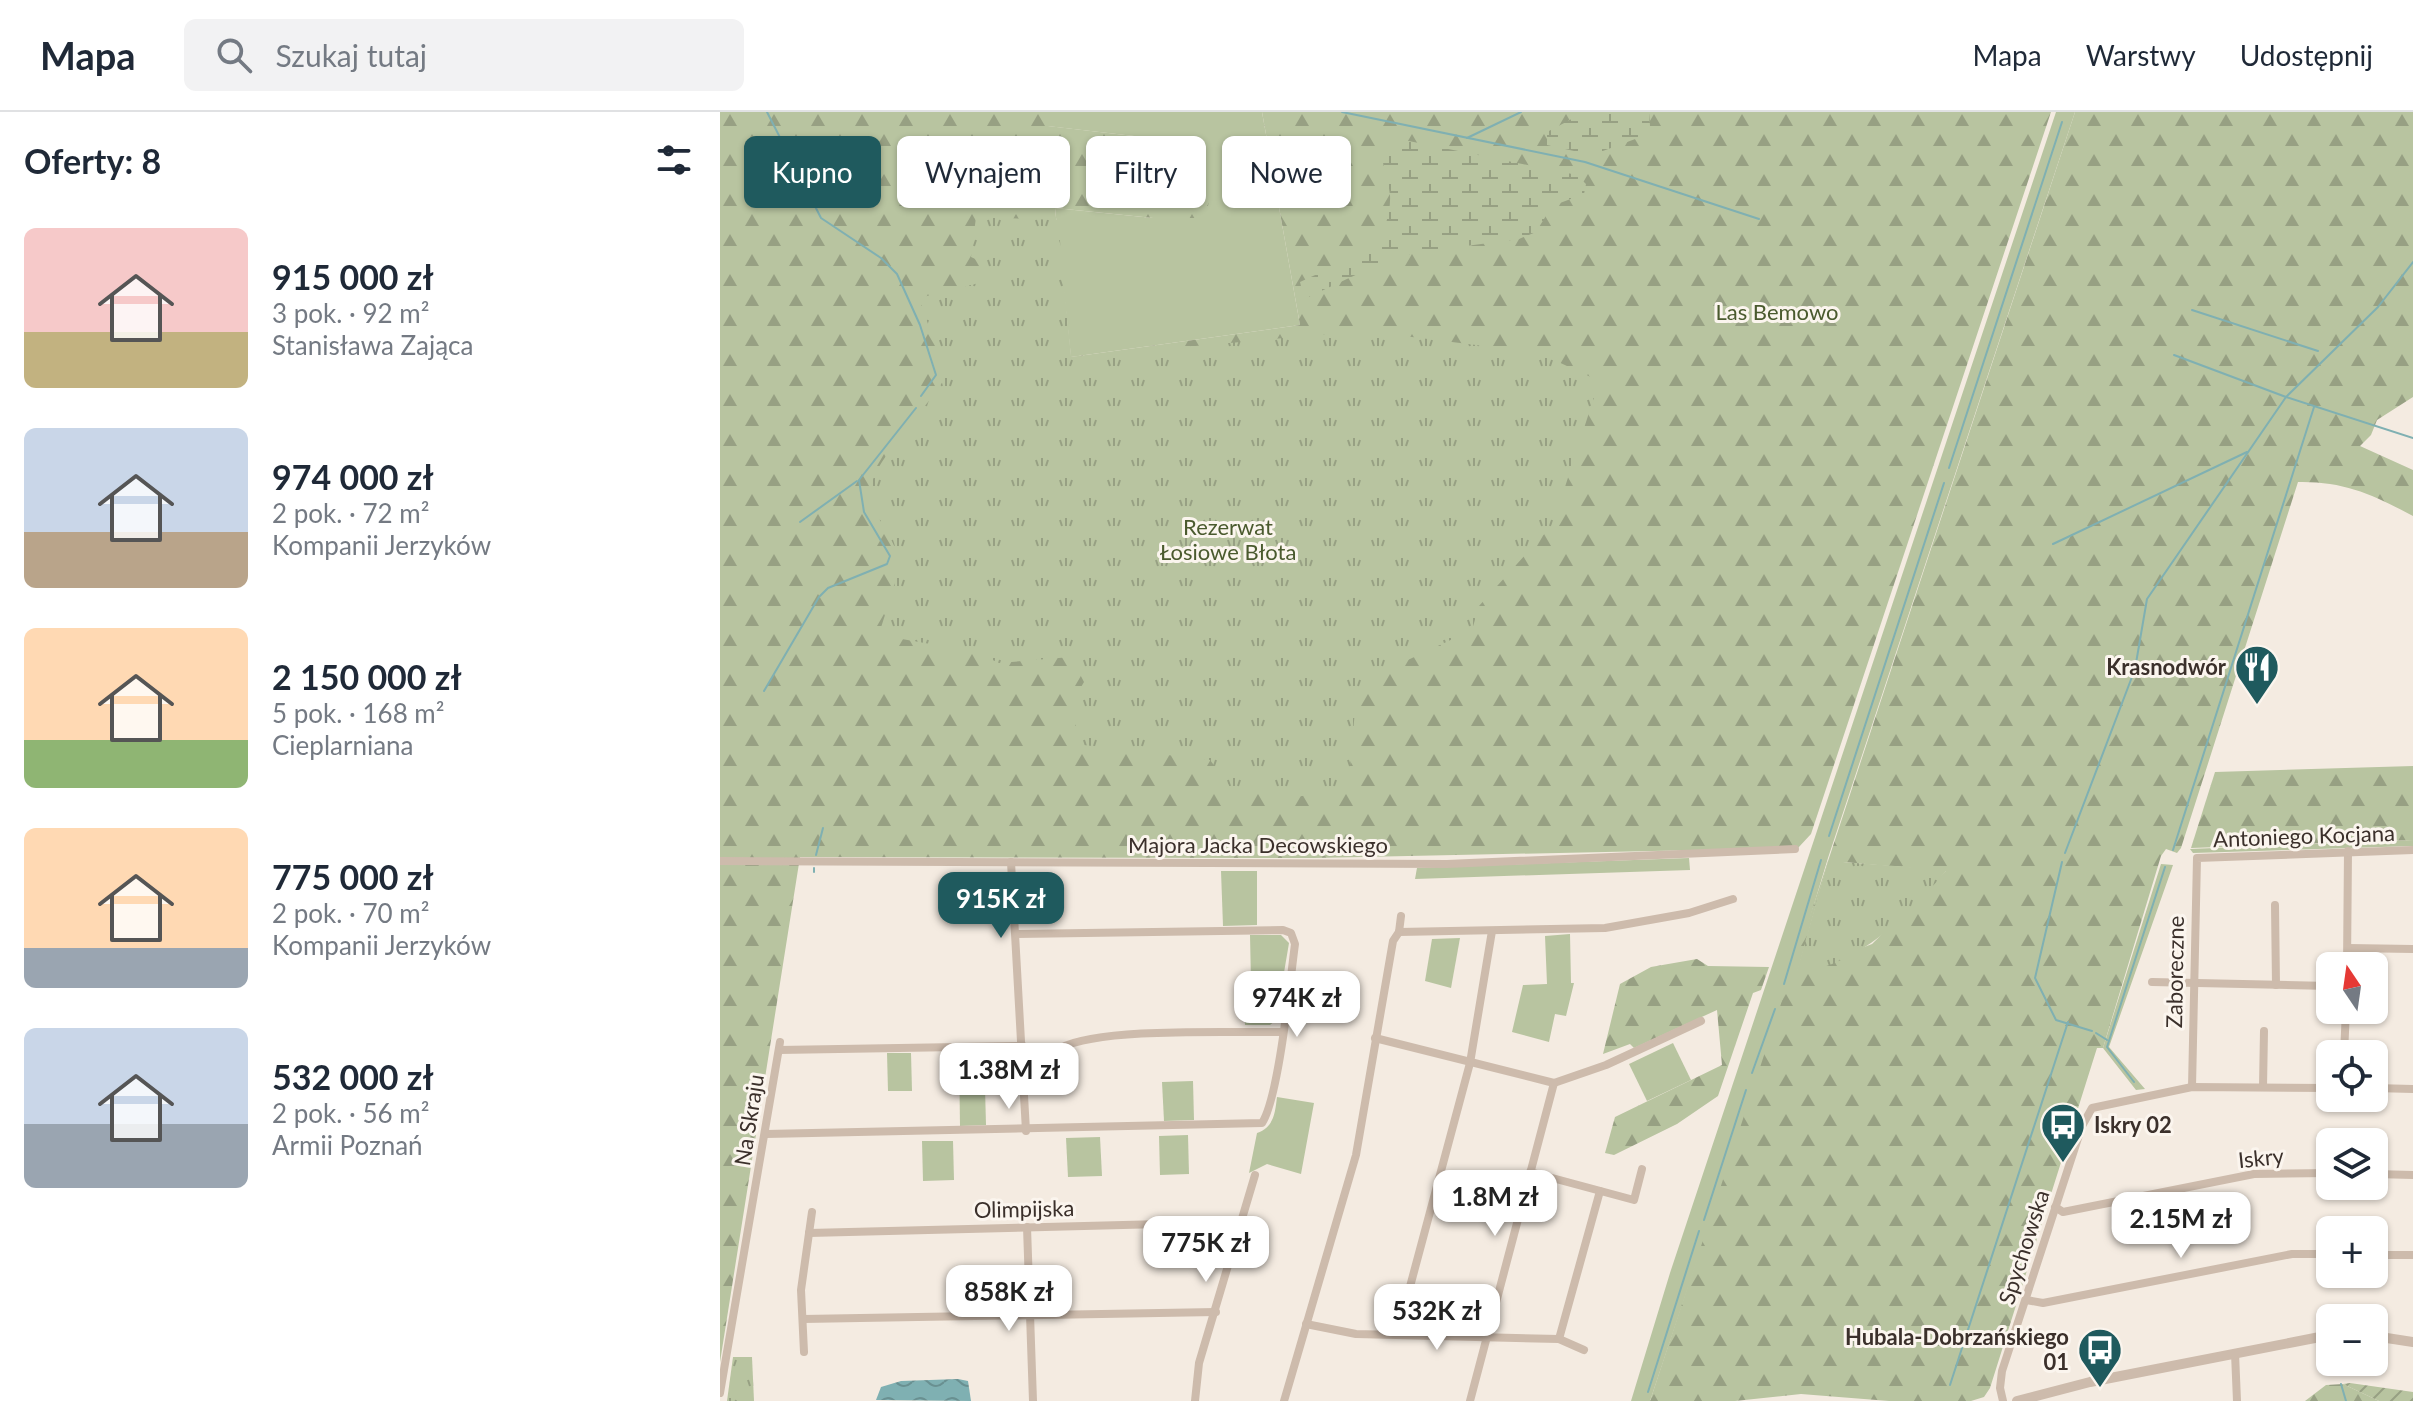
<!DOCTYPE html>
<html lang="pl">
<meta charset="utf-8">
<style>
:root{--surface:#fff;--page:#f2f2f3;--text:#1f2937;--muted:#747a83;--line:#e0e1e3;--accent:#1f5a5e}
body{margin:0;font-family:Lato,sans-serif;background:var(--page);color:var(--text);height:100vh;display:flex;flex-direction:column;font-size:30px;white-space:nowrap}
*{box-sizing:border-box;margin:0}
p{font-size:26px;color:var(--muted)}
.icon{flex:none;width:44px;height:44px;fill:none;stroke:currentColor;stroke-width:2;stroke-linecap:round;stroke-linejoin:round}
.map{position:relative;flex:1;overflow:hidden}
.sheet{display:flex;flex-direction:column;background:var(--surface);width:720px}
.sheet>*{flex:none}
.top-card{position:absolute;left:24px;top:24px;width:760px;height:72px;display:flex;gap:16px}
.needle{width:52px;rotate:347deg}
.fabs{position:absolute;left:1596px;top:840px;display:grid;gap:16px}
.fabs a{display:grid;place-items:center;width:72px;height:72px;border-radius:12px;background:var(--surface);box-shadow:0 2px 6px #0004;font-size:40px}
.price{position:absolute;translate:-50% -68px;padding:0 18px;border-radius:16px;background:#fff;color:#222;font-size:26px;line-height:52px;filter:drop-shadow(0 2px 4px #0008)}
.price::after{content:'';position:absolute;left:50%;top:48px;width:24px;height:18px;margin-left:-12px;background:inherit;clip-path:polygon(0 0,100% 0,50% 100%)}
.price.on{background:var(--accent);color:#fff}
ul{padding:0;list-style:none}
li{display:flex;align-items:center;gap:24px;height:200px;padding:0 24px}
li span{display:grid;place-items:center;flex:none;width:224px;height:160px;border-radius:12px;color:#555}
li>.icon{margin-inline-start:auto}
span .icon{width:96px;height:96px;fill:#fffc;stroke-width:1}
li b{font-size:34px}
h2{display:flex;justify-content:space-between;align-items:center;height:96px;padding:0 24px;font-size:34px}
.pill{padding:0 28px;border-radius:12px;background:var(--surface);box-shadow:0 2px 6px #0004;font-size:28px;line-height:72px}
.pill.on{background:var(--accent);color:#fff}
header{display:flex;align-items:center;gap:48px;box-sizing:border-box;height:112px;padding:0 40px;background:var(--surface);border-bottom:2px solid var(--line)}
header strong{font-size:38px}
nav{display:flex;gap:44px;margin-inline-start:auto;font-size:28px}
.search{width:560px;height:72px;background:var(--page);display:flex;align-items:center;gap:20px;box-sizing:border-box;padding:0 28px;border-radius:12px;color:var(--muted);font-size:30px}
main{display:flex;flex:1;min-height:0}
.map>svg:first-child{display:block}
.grass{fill:#b8c4a0}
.forest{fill:url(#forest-firs);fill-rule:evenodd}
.wetland{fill:url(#wetland-marsh)}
.park{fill:url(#park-tufts)}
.garden{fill:url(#garden-furrows)}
.water{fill:url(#water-waves)}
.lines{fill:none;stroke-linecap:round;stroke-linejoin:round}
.stream{stroke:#7fb0b2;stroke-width:2}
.minor{stroke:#cdbbac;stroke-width:8}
.tertiary{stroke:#cdbbac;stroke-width:10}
.labels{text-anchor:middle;stroke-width:6;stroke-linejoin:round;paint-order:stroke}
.park-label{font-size:22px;fill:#4a5a2e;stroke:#fbf5ee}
.poi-label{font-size:22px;font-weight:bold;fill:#3b302b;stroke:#fbf5ee;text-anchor:end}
.street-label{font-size:22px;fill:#3b302b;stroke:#fbf5ee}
</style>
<header>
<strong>Mapa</strong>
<div class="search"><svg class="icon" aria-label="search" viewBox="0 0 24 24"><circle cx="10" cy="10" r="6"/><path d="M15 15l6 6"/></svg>Szukaj tutaj</div>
<nav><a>Mapa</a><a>Warstwy</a><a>Udostępnij</a></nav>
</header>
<main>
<section class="sheet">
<h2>Oferty: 8<svg class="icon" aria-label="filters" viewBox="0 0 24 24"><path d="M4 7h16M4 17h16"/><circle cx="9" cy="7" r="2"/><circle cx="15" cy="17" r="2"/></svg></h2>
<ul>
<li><span style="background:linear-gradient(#f6c9c9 65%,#c2b280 0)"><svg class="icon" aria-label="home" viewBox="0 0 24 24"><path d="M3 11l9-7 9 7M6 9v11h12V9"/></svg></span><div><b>915 000 zł</b><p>3 pok. · 92 m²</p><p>Stanisława Zająca</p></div></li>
<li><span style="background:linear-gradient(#c9d6e8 65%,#b9a48a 0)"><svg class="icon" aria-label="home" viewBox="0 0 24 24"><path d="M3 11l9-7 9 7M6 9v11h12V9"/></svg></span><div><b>974 000 zł</b><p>2 pok. · 72 m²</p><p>Kompanii Jerzyków</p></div></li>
<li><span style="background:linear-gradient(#ffd9b3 70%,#8fb573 0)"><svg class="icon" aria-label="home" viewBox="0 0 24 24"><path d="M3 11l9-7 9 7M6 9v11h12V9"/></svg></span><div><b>2 150 000 zł</b><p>5 pok. · 168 m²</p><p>Cieplarniana</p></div></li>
<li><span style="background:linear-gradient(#ffd9b3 75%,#9aa5b1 0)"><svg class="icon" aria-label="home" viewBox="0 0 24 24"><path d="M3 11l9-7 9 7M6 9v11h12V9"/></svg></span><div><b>775 000 zł</b><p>2 pok. · 70 m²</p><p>Kompanii Jerzyków</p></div></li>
<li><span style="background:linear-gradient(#c9d6e8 60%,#9aa5b1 0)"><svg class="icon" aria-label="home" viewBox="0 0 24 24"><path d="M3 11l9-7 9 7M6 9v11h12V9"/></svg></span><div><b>532 000 zł</b><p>2 pok. · 56 m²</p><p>Armii Poznań</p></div></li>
</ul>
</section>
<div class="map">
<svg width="1693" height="1289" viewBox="0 0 1693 1289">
<defs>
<pattern id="forest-firs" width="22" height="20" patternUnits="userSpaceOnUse" patternTransform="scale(2)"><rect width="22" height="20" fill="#b8c4a0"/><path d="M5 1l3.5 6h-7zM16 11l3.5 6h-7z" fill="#97a083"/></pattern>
<pattern id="wetland-marsh" width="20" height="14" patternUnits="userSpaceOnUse" patternTransform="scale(2)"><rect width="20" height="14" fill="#b8c4a0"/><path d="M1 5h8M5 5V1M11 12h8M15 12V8" fill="none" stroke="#97a083"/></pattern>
<pattern id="park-tufts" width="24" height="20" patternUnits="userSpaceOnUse" patternTransform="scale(2)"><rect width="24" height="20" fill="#b8c4a0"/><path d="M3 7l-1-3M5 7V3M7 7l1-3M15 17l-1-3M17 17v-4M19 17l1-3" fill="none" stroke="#97a083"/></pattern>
<pattern id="garden-furrows" width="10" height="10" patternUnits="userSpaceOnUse" patternTransform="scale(2)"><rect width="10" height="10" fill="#b8c4a0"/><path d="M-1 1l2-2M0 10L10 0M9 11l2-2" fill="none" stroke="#97a083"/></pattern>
<pattern id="water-waves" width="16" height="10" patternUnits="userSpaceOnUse" patternTransform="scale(2)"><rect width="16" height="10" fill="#7fb0b2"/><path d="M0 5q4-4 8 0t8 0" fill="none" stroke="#699091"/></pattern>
</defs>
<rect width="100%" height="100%" fill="#f4ebe1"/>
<g class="grass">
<path d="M327,0H542L580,213L351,245L335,96L433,106L414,24L327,14Z"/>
<path d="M1336,0H1355L1108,746L1073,862L930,1289H911L950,1161Z"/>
<path d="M1693,728V734L1473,741L1470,737Z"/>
<path d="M969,746L970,758L695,767L697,756Z"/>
<path d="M1441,752L1453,753L1389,935L1425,977L1416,978L1383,936Z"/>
<path d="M501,759H537V813L503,814Z"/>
<path d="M850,822L851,871H854L846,904L835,902L829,930L792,920L803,873L827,872L825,824Z"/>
<path d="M530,823H561L569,831L556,908L550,913H525L524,871L531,870Z"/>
<path d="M740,826L731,876L705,869L712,827Z"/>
<path d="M953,931L971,968L927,989L909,952Z"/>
<path d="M239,939H264L266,1013L240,1014Z"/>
<path d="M167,941H191L192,979H168Z"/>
<path d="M473,969L474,1008L444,1009L442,970Z"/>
<path d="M557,985L594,991L581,1062L547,1052L529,1061L537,1021C554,1015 555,1001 557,985Z"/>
<path d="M468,1023L469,1062L440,1063L439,1024Z"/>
<path d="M380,1025L382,1064L348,1065L346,1026Z"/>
<path d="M202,1029H233L234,1068L203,1069Z"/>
</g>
<g class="forest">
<path d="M0,0H327L328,14L414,24L495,65L485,106H433L335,96L351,245L580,213L542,0H1331L1091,722L1078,736L594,746L80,745L0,1250Z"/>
<path d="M1355,0H1693V285L1657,308L1651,323L1640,334L1693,358V404C1654,383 1624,369 1578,370L1461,736L1457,741L1446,737L1441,744L1383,936H1377L1270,1276L1264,1285L1251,1289H1169L1081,1282L1015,1289H930ZM1108,750H1123L1226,759L1152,832L1077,861Z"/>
<path d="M1693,654V728L1471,736L1495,660Z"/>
<path d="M977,847L988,854L1049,855L1041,878L1033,881L998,984L957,1012L894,1043L885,1041L895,1005L1002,953L997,898L914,936L910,932L883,942L900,872L931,855Z"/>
<path d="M1623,1272L1659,1289H1585L1606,1273Z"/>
</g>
<g class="wetland">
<path d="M865,0H929L930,14L918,26L872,43L827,33V20Z"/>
<path d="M674,26L857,63L866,72L864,82L832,94L816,120L799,127L693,141L657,153L584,187L580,170L658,134C664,117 671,101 670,83C668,65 660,50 662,32Z"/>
</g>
<g class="park">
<path d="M256,105L338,108L351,245L644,219L819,241L875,267L878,273L833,412L759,494L752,518L660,561L637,576L628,677L569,686L511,676L490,648L355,632L357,582L364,570L351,545L279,551L256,540L159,523C165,499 182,463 176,439C170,419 148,399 151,376C155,346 210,294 226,264L199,186L263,170L264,151L251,145Z"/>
<path d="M1108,749L1123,750L1227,758C1185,806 1142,851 1076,862Z"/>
<path d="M13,1245H32L34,1289H7Z"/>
</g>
<path class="garden" d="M1630,1271L1693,1280V1289H1659L1623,1272Z"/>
<path class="water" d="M238,1267L248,1269L251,1289L156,1288L161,1275L181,1269Z"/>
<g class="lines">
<g class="stream">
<path d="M47,0L101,106L161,146L177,162L200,213L216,263L201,284"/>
<path d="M622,0L865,50L1039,107"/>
<path d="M747,26L801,0"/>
<path d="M1472,198L1598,239"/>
<path d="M1454,243L1566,285L1693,326"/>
<path d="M1229,356L1342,10"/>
<path d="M80,410L137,369"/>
<path d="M1333,432L1527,340"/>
<path d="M44,579L99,485L108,476L167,452L170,444L144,400L139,368L196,296"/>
<path d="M1109,724L1224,371"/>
<path d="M1453,738L1594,295"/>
<path d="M1345,741L1415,557L1427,487L1566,285L1658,195L1693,150"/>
<path d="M96,743L103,716"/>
<path d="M1342,750L1315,866L1336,908L1372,919"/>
<path d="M94,760V756"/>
<path d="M1064,872L1101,748"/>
<path d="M1376,921L1387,928"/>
<path d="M1032,961L1055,897"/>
<path d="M1414,970L1387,935L1445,755"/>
<path d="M984,1108L1026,978"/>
<path d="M1605,1234L1610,1247"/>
<path d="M1611,1250L1612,1251"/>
<path d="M1621,1272L1626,1289"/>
<path d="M1230,1273L1348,910"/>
<path d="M928,1280L979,1119"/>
</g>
<g class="minor">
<path d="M0,749L727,752L1075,737"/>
<path d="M291,750L306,1019"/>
<path d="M1555,793L1556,873"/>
<path d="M679,820L885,816L969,801L1013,787"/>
<path d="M1628,836L1693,837"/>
<path d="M1627,854L1628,739"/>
<path d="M1432,870L1610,874"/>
<path d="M655,926L834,971"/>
<path d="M59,938L303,934"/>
<path d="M1624,942L1626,898"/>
<path d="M834,971L886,953L981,909"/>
<path d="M1472,975L1477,746L1693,738"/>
<path d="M1543,975L1544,919"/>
<path d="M1654,976L1693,977"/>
<path d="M304,978C315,966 326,944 341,936C380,915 512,921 562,920"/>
<path d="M46,1022L542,1011C559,985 570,869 575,832L571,821L563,818L297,822"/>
<path d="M810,1060L914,1088L922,1057"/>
<path d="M1654,1062L1693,1063"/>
<path d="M1335,1095L1343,1100L1534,1062L1610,1061"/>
<path d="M307,1115L313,1289"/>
<path d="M89,1121L520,1110"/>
<path d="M1654,1143H1693"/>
<path d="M1306,1188L1323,1191L1572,1142H1610"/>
<path d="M83,1207L496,1200"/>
<path d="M586,1212L636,1222L839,1227L864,1238"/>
<path d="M677,1223L750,951L772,819"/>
<path d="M839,1227L880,1079"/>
<path d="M84,1240L81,1178L92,1100"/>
<path d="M1515,1241L1517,1289"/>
<path d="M0,1281L60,930"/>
<path d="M475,1289L479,1251L535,1063"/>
<path d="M564,1289L636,1043L673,829L679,820L681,804"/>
<path d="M750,1289L834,971"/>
<path d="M1283,1289L1280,1276L1282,1259L1362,1014L1372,996L1472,975L1610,976"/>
</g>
<g class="tertiary">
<path d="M1654,1224L1693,1230"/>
<path d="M1297,1289L1370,1270L1610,1223"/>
</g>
</g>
<defs>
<g id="restaurant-pin" transform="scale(2.3)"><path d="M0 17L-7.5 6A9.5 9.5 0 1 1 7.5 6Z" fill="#1f5a5e" stroke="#fbf5ee"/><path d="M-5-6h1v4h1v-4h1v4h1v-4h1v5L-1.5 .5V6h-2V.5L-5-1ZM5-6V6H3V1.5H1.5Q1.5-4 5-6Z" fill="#fff"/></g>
<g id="bus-pin" transform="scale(2.3)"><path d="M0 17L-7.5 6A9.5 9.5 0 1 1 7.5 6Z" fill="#1f5a5e" stroke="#fbf5ee"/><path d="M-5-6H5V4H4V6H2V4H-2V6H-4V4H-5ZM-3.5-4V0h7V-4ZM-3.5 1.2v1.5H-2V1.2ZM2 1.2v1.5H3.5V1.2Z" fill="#fff"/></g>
</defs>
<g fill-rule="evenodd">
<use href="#restaurant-pin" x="1537" y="555"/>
<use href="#bus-pin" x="1343" y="1013"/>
<use href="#bus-pin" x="1380" y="1238"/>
</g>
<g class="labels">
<g class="park-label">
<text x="1057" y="208">Las Bemowo</text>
<text x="508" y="423">Rezerwat<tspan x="508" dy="25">Łosiowe Błota</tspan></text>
</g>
<g class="poi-label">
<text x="1506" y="563">Krasnodwór</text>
<text x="1374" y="1021" text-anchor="start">Iskry 02</text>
<text x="1349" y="1233">Hubala-Dobrzańskiego<tspan x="1349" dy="25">01</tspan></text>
</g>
<g class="street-label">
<text transform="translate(1584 724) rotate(-2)" y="8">Antoniego Kocjana</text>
<text x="538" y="741">Majora Jacka Decowskiego</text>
<text transform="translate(1455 860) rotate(-89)" y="8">Zaboreczne</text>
<text transform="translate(29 1008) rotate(-81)" y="8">Na Skraju</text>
<text transform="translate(1541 1046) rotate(-6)" y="8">Iskry</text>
<text transform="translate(304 1097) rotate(-1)" y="8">Olimpijska</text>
<text transform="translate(1304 1135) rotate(-72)" y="8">Spychowska</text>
</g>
</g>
</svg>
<div class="fabs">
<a><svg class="needle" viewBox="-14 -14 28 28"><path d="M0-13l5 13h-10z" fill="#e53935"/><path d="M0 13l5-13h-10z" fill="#747a83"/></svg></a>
<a><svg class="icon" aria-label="locate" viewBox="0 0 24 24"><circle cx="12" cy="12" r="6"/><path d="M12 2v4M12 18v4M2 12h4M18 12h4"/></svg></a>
<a><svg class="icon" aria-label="layers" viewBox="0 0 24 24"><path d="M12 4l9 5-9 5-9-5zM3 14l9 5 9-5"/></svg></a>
<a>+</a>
<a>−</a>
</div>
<b class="price on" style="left:281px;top:828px">915K zł</b>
<b class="price" style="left:577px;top:927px">974K zł</b>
<b class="price" style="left:289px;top:999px">1.38M zł</b>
<b class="price" style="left:775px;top:1126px">1.8M zł</b>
<b class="price" style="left:1461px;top:1148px">2.15M zł</b>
<b class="price" style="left:486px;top:1172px">775K zł</b>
<b class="price" style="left:289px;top:1221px">858K zł</b>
<b class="price" style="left:717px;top:1240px">532K zł</b>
<div class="top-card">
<a class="pill on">Kupno</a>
<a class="pill">Wynajem</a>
<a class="pill">Filtry</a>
<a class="pill">Nowe</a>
</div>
</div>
</main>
